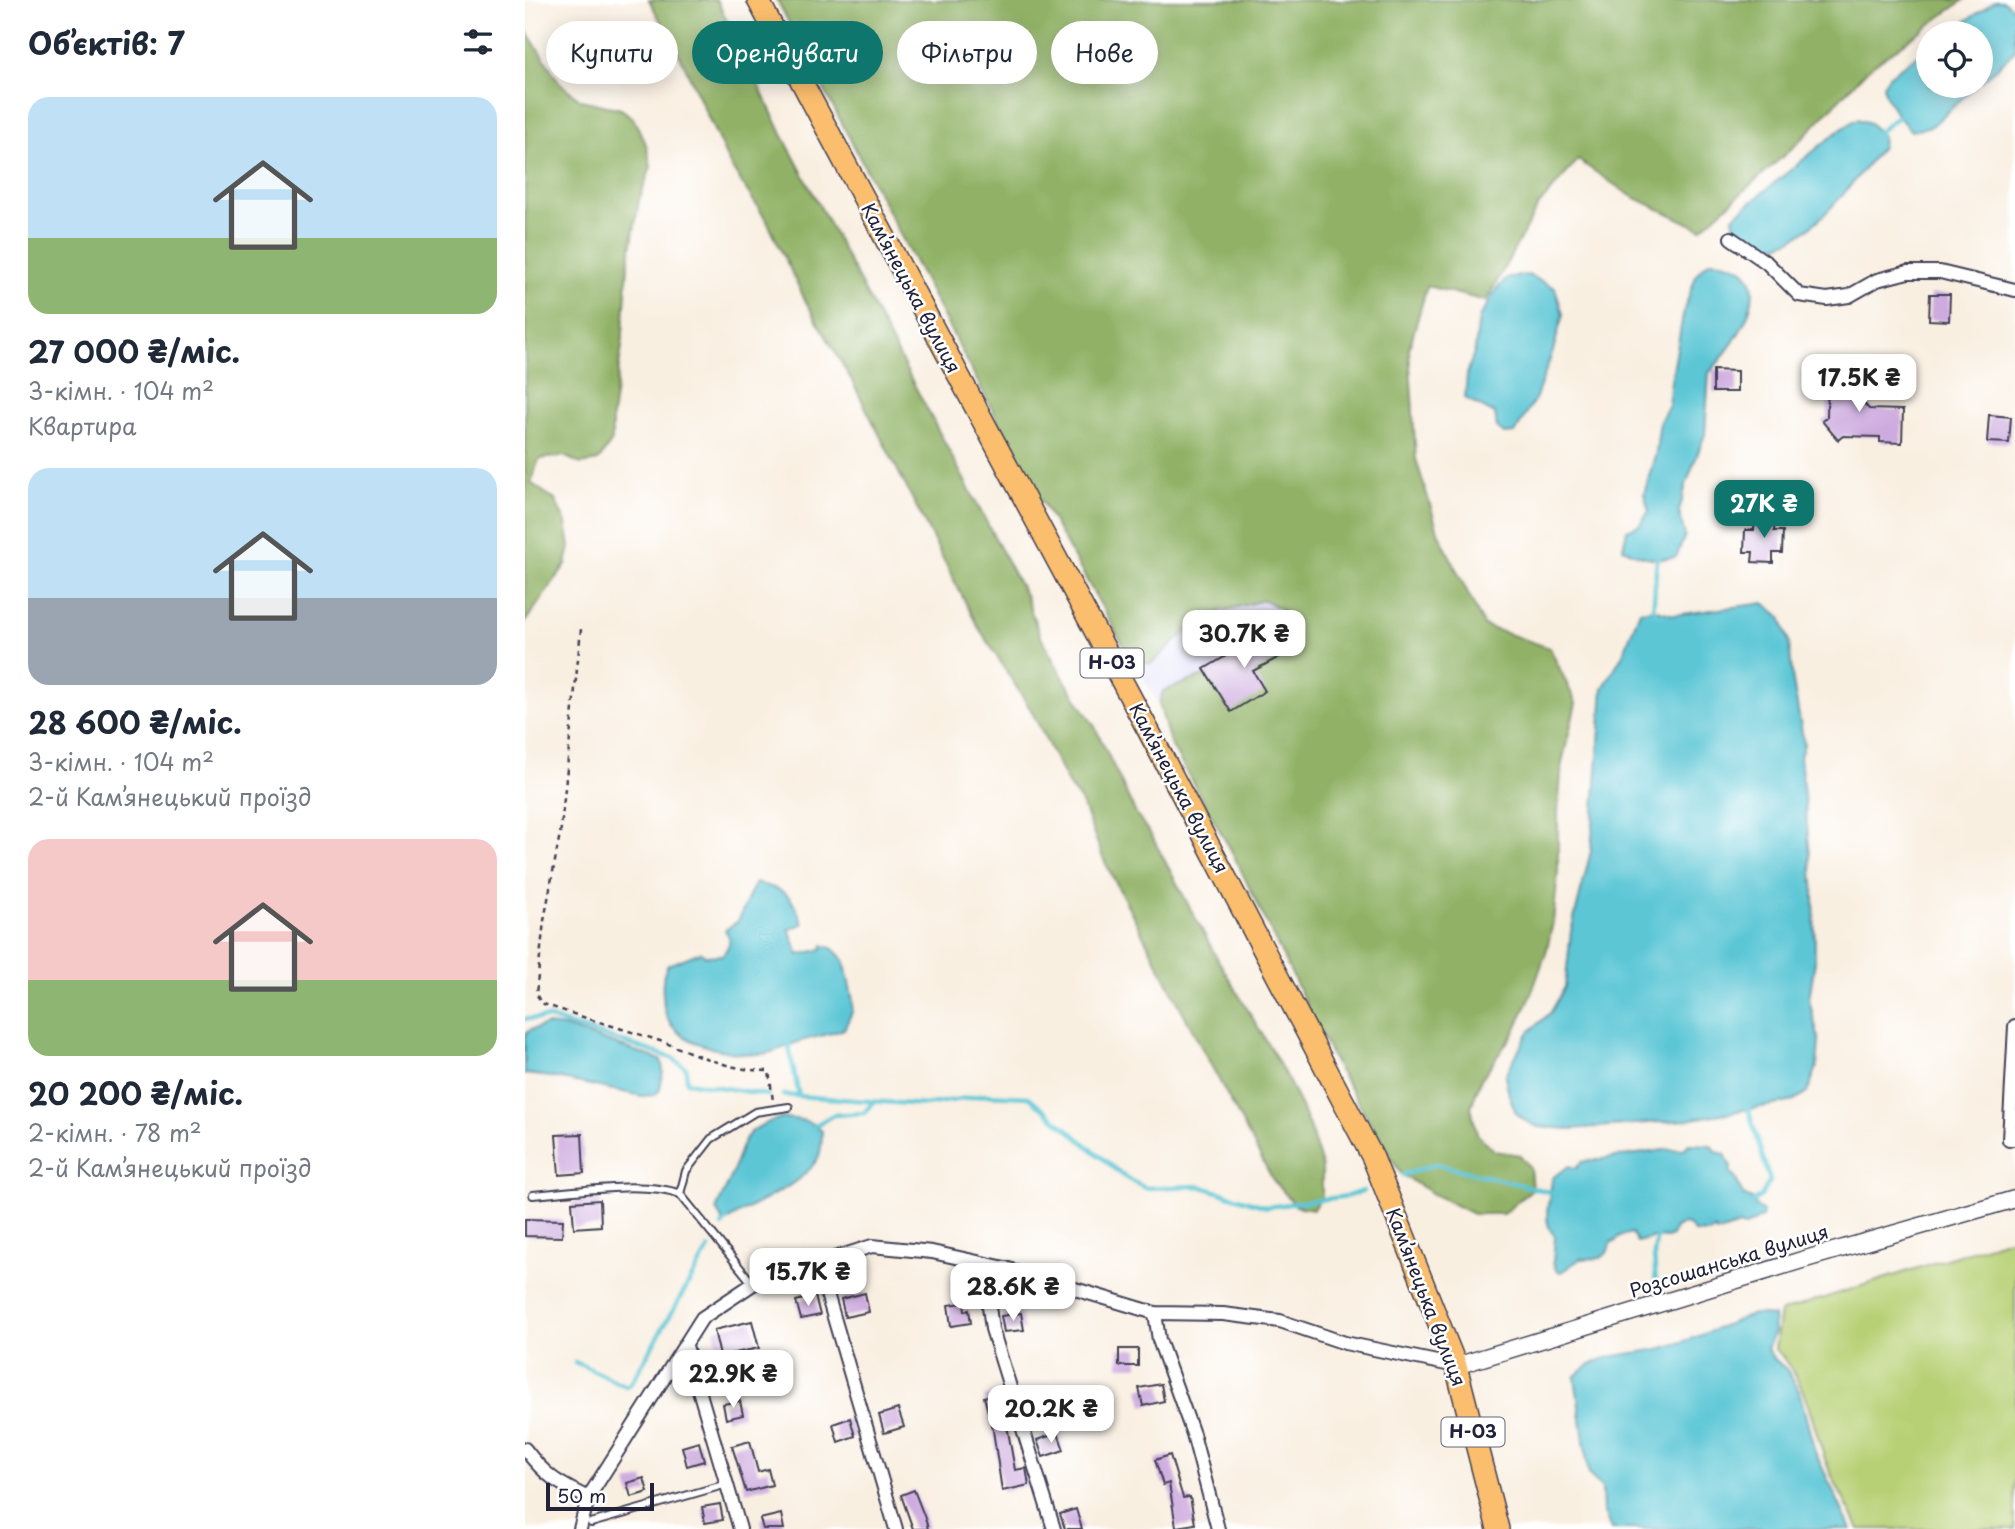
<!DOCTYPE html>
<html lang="uk">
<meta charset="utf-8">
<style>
:root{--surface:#fff;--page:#f2f2f3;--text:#1f2937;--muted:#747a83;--accent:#0f766e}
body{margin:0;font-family:"Playpen Sans",sans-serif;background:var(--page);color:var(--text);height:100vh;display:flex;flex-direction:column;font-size:26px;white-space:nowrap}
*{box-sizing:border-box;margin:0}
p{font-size:23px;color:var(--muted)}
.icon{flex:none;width:38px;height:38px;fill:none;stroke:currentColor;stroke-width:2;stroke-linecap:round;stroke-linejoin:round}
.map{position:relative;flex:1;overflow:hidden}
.drawer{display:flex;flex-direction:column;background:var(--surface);width:525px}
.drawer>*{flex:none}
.hud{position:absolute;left:21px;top:21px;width:665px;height:63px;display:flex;gap:14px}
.controls{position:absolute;left:1391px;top:21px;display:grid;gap:14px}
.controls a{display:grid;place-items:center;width:77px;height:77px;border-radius:50%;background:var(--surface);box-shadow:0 4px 18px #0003;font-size:35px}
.scale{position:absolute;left:21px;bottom:18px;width:108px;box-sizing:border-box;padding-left:7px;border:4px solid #22223b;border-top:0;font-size:19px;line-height:24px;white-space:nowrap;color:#22223b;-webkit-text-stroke:5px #fff;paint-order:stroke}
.price{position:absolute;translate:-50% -60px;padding:0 16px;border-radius:14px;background:#fff;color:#222;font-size:23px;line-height:46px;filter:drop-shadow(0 2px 4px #0008)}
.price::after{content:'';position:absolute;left:50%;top:42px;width:21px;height:16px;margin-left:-10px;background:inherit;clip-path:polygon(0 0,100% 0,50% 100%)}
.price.active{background:var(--accent);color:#fff}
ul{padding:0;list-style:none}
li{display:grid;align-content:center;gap:14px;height:371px;padding:0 28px}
li span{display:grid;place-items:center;height:217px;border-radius:21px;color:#555}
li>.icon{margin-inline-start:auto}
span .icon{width:126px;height:126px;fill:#fffc;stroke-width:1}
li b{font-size:30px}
h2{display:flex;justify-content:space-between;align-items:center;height:84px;padding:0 28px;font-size:30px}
.chip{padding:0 24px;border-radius:32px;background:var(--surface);box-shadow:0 4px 18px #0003;font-size:24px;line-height:63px}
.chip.active{background:var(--accent);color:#fff}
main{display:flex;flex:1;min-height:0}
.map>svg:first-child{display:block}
.built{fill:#d8d7f8}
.green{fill:#b7d075;stroke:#6c7958;stroke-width:2}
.forest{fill:#91b266;stroke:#5a6a50;stroke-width:2}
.water{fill:#5bc6d5;stroke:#3e7488;stroke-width:2}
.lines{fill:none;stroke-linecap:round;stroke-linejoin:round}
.stream{stroke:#5bc6d5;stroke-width:4.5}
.building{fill:#ceabdf}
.service-casing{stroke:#424154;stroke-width:10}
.minor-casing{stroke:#424154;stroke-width:16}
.tertiary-casing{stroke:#424154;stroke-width:19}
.primary-casing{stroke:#424154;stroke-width:24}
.path{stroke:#424154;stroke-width:2.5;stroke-dasharray:5 5;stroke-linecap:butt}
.service{stroke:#fff;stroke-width:6}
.minor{stroke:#fff;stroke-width:12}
.tertiary{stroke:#fff;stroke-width:16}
.primary{stroke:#fbbe6e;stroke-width:21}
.labels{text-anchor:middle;stroke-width:5;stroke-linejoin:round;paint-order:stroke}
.shield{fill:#fff;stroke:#646476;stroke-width:2}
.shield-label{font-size:18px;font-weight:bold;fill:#22223b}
.street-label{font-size:19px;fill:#22223b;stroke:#fff}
</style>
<main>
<section class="drawer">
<h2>Об’єктів: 7<svg class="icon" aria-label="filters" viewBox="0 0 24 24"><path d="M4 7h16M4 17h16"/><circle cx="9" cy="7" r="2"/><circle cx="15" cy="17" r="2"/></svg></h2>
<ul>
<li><span style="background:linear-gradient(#bfe0f5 65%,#8fb573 0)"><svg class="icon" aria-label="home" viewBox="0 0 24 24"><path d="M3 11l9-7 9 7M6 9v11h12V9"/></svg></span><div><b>27 000 ₴/міс.</b><p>3-кімн. · 104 m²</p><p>Квартира</p></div></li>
<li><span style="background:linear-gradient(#bfe0f5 60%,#9aa5b1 0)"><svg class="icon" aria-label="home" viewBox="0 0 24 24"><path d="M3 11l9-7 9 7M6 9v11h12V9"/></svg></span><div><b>28 600 ₴/міс.</b><p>3-кімн. · 104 m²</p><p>2-й Камʼянецький проїзд</p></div></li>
<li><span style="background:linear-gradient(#f6c9c9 65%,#8fb573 0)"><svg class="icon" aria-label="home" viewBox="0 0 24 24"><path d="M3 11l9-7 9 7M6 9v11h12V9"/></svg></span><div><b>20 200 ₴/міс.</b><p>2-кімн. · 78 m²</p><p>2-й Камʼянецький проїзд</p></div></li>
</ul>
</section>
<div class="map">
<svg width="1490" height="1529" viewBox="0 0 1490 1529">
<rect width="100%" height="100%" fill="#fff"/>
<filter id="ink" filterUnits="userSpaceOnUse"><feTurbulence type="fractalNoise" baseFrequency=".0143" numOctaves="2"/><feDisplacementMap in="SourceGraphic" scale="14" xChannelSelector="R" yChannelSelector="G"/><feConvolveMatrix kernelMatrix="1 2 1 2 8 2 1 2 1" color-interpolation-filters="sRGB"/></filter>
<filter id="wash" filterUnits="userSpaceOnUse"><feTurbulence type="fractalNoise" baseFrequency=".00686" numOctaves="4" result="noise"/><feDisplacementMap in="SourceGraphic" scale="28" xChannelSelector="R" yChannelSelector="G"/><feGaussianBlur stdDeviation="1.57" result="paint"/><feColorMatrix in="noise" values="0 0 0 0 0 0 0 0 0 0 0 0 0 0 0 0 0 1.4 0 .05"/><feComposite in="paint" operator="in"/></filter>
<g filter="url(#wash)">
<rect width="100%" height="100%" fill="#f9efe1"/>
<path class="built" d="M739,600L757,610L764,642L743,660L639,691L634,704L607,660L626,664L679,616Z"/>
<path class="green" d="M1490,1237V1529H1334C1323,1505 1307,1481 1299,1456C1285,1416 1282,1381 1250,1349L1255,1312Z"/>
<g class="forest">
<path d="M124,0H192L259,138L501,597L515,636L539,679L570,727L611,814L626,835L693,960L749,1054L769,1092L784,1126L797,1166V1197L788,1209L771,1206L748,1180L673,1041L579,860L555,799L545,788L506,710L452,625L326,379L281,302L242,221L205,165L158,62Z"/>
<path d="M252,0H1439L1343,69L1274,142L1176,229L1106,196L1053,160L1013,206L961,301L902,286L884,349L891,459L914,534L959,626L1025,648L1051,703L1037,763L1033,811V872L1028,922L1021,953L1003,1002L989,1033L956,1079L946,1107L952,1134L969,1151L995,1155L1005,1168L1007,1189L978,1214H948L908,1194L876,1174L812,1067L707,852L645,743L634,704L638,691L681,675H711L743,660L764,642L757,610L739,600L679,616L626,664L607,660L498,468Z"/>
<path d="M0,29L35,83L56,100L96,109L108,118L121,144L126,167L114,200L103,266L97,346L87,416V441L73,461L56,464L39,456L14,459L6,483L30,500L41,523L45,547L41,564L0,622Z"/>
</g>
<g class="water">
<path d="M1470,1H1479L1490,10V51L1456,82V33H1424Z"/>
<path d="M1403,48L1404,86H1451L1407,126L1386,131C1374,118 1362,104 1358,85L1364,76Z"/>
<path d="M1332,119L1345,123L1358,137L1357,147C1329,178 1277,261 1227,244C1222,242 1215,235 1210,231L1208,217L1312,132Z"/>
<path d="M1185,261C1265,264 1214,341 1184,373L1180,434L1162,482L1154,511L1160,536L1151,557C1132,561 1115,558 1098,548L1102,530L1114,525L1124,511L1119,494L1131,452L1135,421L1144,405L1145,387L1159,310L1172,273Z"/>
<path d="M1003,275L1030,288L1038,314L1028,351L1011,397L990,433L979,434L972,427L970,414L940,398L942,374L950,349L954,318L972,288L984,277Z"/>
<path d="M1239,603L1256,617L1264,642L1268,682L1279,744L1275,757L1289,893L1290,961L1284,999L1294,1041L1292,1067L1282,1093L1265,1102L1162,1120L1046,1129L1013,1127L1002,1122L991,1113L984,1095L980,1076L1003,1033L1026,1012L1040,987L1046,931L1066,851L1078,688L1097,656L1115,611L1128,609L1149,615Z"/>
<path d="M230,883C262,890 266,894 278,924L264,929L274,955L297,949L298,945L307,948L319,960L328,1001L327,1012L319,1029C304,1035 288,1037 273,1042C261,1046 250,1053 237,1054C205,1055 144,1045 139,1007C138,993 135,978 143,965L176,952L181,956L197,955C205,946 207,940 200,930L213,921Z"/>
<path d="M22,1025L40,1027L136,1060L138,1070L135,1090L129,1095L117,1096L27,1077L0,1074V1035L5,1030Z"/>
<path d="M256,1118C273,1119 285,1119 297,1131C297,1140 297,1150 293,1158C277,1186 230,1202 204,1220L198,1221L191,1210C195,1199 201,1189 205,1179C220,1142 213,1131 256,1118Z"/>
<path d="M1164,1144L1186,1145L1192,1152L1200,1154L1206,1167L1205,1173L1211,1179L1218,1195L1227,1199V1202L1238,1212L1237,1217L1219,1227L1214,1225L1191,1233L1190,1229L1184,1233L1169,1232L1163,1225L1158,1224L1150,1228L1147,1236L1141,1238L1131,1237L1112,1242L1107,1233L1095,1236L1090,1242H1086L1082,1253L1076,1258L1055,1259L1036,1272L1032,1271L1028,1263L1030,1236C1014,1220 1027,1197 1027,1178L1044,1166L1051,1168L1056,1162L1146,1149L1158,1150Z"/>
<path d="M1228,1314L1248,1316L1249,1332L1242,1349L1247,1357L1262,1370L1274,1391L1290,1452L1326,1529H1086L1078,1511L1077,1487L1064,1475L1050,1377C1077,1349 1107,1357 1141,1347C1171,1339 1199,1325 1228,1314Z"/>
</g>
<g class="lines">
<g class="stream">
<path d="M1350,135L1376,114"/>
<path d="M1128,614L1132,557"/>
<path d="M0,1019L24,1018L147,1058L161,1068L162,1082L243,1095"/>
<path d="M263,1042L274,1096"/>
<path d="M258,1095L400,1105L460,1095L504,1097L601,1178L620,1188L674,1186L742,1207L823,1196L838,1191"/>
<path d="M1222,1105L1245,1181L1236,1196L1223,1206"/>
<path d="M286,1128L308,1115L339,1113L348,1102"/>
<path d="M878,1175L911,1164L1029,1193"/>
<path d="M197,1226L202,1218"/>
<path d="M1131,1285L1129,1254L1132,1233"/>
<path d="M50,1362L101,1386L106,1383L184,1248"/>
</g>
</g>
<g id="blocks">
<g class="building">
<path d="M1405,294H1425L1424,321L1404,320Z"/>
<path d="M1188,370L1212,371V392H1188Z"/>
<path d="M1308,372H1325V377H1328V391L1344,409L1378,410L1377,443L1355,442V437L1318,436L1313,440L1297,421L1302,417L1303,375H1308Z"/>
<path d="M1464,415L1486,417L1484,443L1462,442Z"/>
<path d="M1230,515L1250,516L1249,531H1258L1257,553H1248V563L1227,562L1228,552H1219L1220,530H1229Z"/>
<path d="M747,629L760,654L728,671L740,691L706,712L679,669Z"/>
<path d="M57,1134L59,1173L34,1175L31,1135Z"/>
<path d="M75,1200L76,1226L49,1228L47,1202Z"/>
<path d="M0,1219L38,1220L37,1237L0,1236Z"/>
<path d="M340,1293L344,1312L320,1317L316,1299Z"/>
<path d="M290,1296L295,1315L276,1319L271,1301Z"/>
<path d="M439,1303L440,1311L444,1310L446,1323L426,1326L423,1305Z"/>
<path d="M496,1313L499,1330L479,1332L476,1316Z"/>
<path d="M227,1321L234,1348L195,1356L189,1330Z"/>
<rect x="594" y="1349" width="19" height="17"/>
<path d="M636,1384L639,1401L618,1406L614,1388Z"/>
<path d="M521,1390L525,1406L508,1410L504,1394Z"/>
<path d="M476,1392L490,1470L501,1468L504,1485L477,1491L468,1430L459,1397Z"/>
<path d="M215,1401L218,1415L201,1419L198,1404Z"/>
<path d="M373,1409L379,1427L359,1433L354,1415Z"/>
<path d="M325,1418L330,1436L313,1442L308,1424Z"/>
<path d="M533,1433L539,1450L518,1457L512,1440Z"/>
<path d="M225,1441L233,1472L243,1469L247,1485L221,1492L207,1446Z"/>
<path d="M174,1442L179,1461L162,1466L157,1447Z"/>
<path d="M645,1455L658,1498L665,1497L670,1524L651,1527L644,1483L638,1485L630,1460Z"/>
<path d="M119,1478L123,1492L106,1497L102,1483Z"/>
<path d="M389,1490L401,1521L403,1529H388L376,1495Z"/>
<path d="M195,1504L198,1520L180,1523L177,1507Z"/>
<path d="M551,1509L557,1529H540L535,1514Z"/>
<path d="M256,1514L259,1529H238L235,1519Z"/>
</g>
</g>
</g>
<g filter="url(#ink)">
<use href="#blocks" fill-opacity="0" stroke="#424154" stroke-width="2"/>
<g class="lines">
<g class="service-casing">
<g id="service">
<path d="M155,1194L161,1171L186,1139L230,1112L264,1107"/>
<path d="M8,1195C48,1192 118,1180 155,1194L228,1284"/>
<path d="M66,1523L202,1484"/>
</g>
</g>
<g class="minor-casing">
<g id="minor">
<path d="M1206,238L1242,263L1274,295L1302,299L1324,296L1352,280L1383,272H1415L1490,290"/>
<path d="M1490,1026L1484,1140L1490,1138"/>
<path d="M293,1263L371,1529"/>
<path d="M480,1268L466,1276L461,1284L467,1329L529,1529"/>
<path d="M630,1313L634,1340L668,1434L693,1529"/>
<path d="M161,1346L215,1529"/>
<path d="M0,1449C21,1477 33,1483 63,1498L177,1318L228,1284L347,1246L407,1252L480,1268L630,1313L698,1314L755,1321L820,1343L931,1366"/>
<path d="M55,1529L63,1498"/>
</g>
</g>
<g class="tertiary-casing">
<path id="tertiary" d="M931,1366L1277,1260L1490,1199"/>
</g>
<g class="primary-casing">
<path id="primary" d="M233,0L630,743L848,1158L931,1366L973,1529"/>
</g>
<path class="path" d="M56,629L36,828L19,921L11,994L16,1003C55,1017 96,1028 135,1041C172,1054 204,1071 244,1071L248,1101"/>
<use href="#service" class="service"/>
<use href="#minor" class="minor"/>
<use href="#tertiary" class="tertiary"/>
<use href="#primary" class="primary"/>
</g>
</g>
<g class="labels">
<g class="shield">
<rect x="555.5" y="648.5" width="63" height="29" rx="5"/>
<rect x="916.5" y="1417.5" width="63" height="29" rx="5"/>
</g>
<g class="shield-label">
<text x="587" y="669">Н-03</text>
<text x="948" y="1438">Н-03</text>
</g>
<g class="street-label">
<text transform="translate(386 288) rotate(62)" y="7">Камʼянецька вулиця</text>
<text transform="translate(654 788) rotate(62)" y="7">Камʼянецька вулиця</text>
<text transform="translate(1204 1261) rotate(-17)" y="7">Розсошанська вулиця</text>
<text transform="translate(901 1297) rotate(69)" y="7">Камʼянецька вулиця</text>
</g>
</g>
</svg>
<div class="controls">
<a><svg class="icon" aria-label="locate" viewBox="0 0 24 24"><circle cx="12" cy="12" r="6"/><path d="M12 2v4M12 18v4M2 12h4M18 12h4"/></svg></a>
</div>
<div class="scale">50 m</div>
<b class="price" style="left:1334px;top:414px">17.5K ₴</b>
<b class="price active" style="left:1239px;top:540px">27K ₴</b>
<b class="price" style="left:719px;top:670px">30.7K ₴</b>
<b class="price" style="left:283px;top:1308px">15.7K ₴</b>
<b class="price" style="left:488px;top:1323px">28.6K ₴</b>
<b class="price" style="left:208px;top:1410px">22.9K ₴</b>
<b class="price" style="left:526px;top:1445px">20.2K ₴</b>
<div class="hud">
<a class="chip">Купити</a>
<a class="chip active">Орендувати</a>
<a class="chip">Фільтри</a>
<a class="chip">Нове</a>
</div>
</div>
</main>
